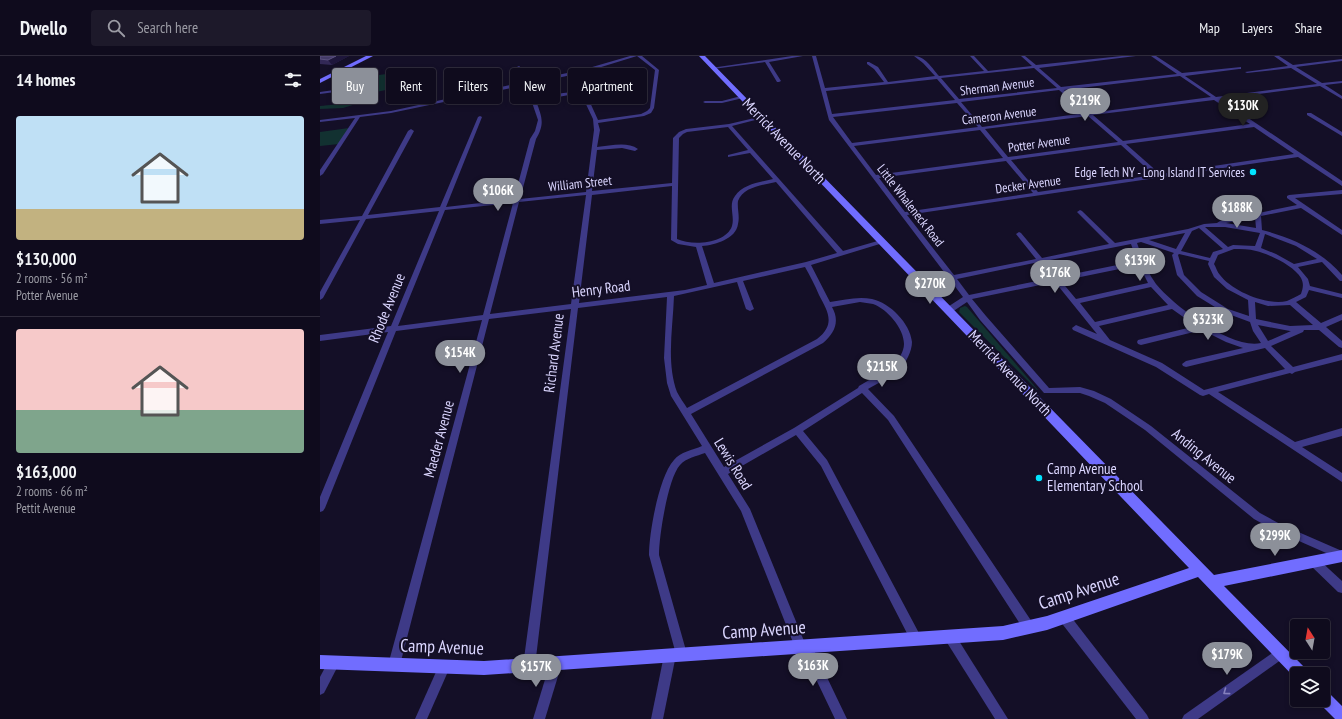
<!DOCTYPE html>
<meta charset="utf-8">
<style>
:root{--surface:#0f0b1d;--page:#1d192a;--text:#f1f3f6;--muted:#9b9ba4;--line:#2f2b3b;--accent:#8c9099}
body{margin:0;font-family:"PT Sans Narrow",sans-serif;background:var(--page);color:var(--text);height:100vh;display:flex;flex-direction:column;font-size:15px;white-space:nowrap}
*{box-sizing:border-box;margin:0}
p{font-size:13px;color:var(--muted)}
.icon{flex:none;width:22px;height:22px;fill:none;stroke:currentColor;stroke-width:2;stroke-linecap:round;stroke-linejoin:round}
.map{position:relative;flex:1;overflow:hidden}
.drawer{display:flex;flex-direction:column;background:var(--surface);width:320px}
.drawer>*{flex:none}
.banner{position:absolute;left:12px;top:12px;width:380px;height:36px;display:flex;gap:8px}
.needle{width:26px;rotate:349deg}
.buttons{position:absolute;left:970px;top:563px;display:grid;gap:8px}
.buttons a{display:grid;place-items:center;width:40px;height:40px;border-radius:4px;background:var(--surface);box-shadow:0 2px 6px #0003,0 0 0 1px var(--line);font-size:20px}
.price{position:absolute;translate:-50% -34px;padding:0 9px;border-radius:14px;background:var(--accent);color:#fff;font-size:13px;line-height:26px;filter:drop-shadow(0 1px 2px #0008)}
.price::after{content:'';position:absolute;left:50%;top:24px;width:12px;height:9px;margin-left:-6px;background:inherit;clip-path:polygon(0 0,100% 0,50% 100%)}
.price.current{background:#222;color:#fff}
ul{padding:0;list-style:none}
li{display:grid;align-content:center;gap:8px;height:212px;padding:0 16px}
li+li{border-top:1px solid var(--line)}
li span{display:grid;place-items:center;height:124px;border-radius:4px;color:#555}
li>.icon{margin-inline-start:auto}
span .icon{width:72px;height:72px;fill:#fffc;stroke-width:1}
li b{font-size:17px}
h2{display:flex;justify-content:space-between;align-items:center;height:48px;padding:0 16px;font-size:17px}
.pill{padding:0 14px;border-radius:4px;background:var(--surface);box-shadow:0 2px 6px #0003,0 0 0 1px var(--line);font-size:14px;line-height:36px}
.pill.current{background:var(--accent);color:#fff}
header{display:flex;align-items:center;gap:24px;box-sizing:border-box;height:56px;padding:0 20px;background:var(--surface);border-bottom:1px solid var(--line)}
header strong{font-size:19px}
nav{display:flex;gap:22px;margin-inline-start:auto;font-size:14px}
.search{width:280px;height:36px;background:var(--page);display:flex;align-items:center;gap:10px;box-sizing:border-box;padding:0 14px;border-radius:4px;color:var(--muted);font-size:15px}
main{display:flex;flex:1;min-height:0}
.map>svg:first-child{display:block}
.green{fill:#123131}
.lines{fill:none;stroke-linecap:round;stroke-linejoin:round}
.street{fill:#3e3a87;fill-rule:evenodd}
.secondary{fill:#716dff;fill-rule:evenodd}
.wall{fill:#322856}
.shaded-wall{fill:#1e163b}
.building{fill:#443b68;stroke:#5c5380}
.oneway{stroke:#8580bd}
.poi-dot{fill:#02e4ff;stroke:#140f27;stroke-width:1.5}
.labels{text-anchor:middle;stroke-width:4;stroke-linejoin:round;paint-order:stroke}
.far-street-label{font-size:13px;fill:#dbd6ff;stroke:#140f27}
.far-poi-label{font-size:13px;fill:#dbd6ff;stroke:#140f27;text-anchor:end}
.street-label{font-size:15px;fill:#dbd6ff;stroke:#140f27}
.poi-label{font-size:15px;fill:#dbd6ff;stroke:#140f27;text-anchor:start}
.near-street-label{font-size:18px;fill:#dbd6ff;stroke:#140f27}
</style>
<header>
<strong>Dwello</strong>
<div class="search"><svg class="icon" aria-label="search" viewBox="0 0 24 24"><circle cx="10" cy="10" r="6"/><path d="M15 15l6 6"/></svg>Search here</div>
<nav><a>Map</a><a>Layers</a><a>Share</a></nav>
</header>
<main>
<section class="drawer">
<h2>14 homes<svg class="icon" aria-label="filters" viewBox="0 0 24 24"><path d="M4 7h16M4 17h16"/><circle cx="9" cy="7" r="2"/><circle cx="15" cy="17" r="2"/></svg></h2>
<ul>
<li><span style="background:linear-gradient(#bfe0f5 75%,#c2b280 0)"><svg class="icon" aria-label="home" viewBox="0 0 24 24"><path d="M3 11l9-7 9 7M6 9v11h12V9"/></svg></span><div><b>$130,000</b><p>2 rooms · 56 m²</p><p>Potter Avenue</p></div></li>
<li><span style="background:linear-gradient(#f6c9c9 65%,#7fa58c 0)"><svg class="icon" aria-label="home" viewBox="0 0 24 24"><path d="M3 11l9-7 9 7M6 9v11h12V9"/></svg></span><div><b>$163,000</b><p>2 rooms · 66 m²</p><p>Pettit Avenue</p></div></li>
</ul>
</section>
<div class="map">
<svg width="1022" height="663" viewBox="0 0 1022 663">
<rect width="100%" height="100%" fill="#140f27"/>
<g class="green">
<path d="M74,17L86,19L87,22C79,34 65,33 53,37L49,44L23,52L0,53V50C19,48 41,48 51,28L41,23L44,21Z"/>
<path d="M29,72L19,88L0,90V76Z"/>
<path d="M645,250L647,251L718,334H717L639,256L640,252Z"/>
</g>
<g class="lines">
<g class="street">
<path d="M310,0H322L339,14L334,52L331,57L324,60L278,67L280,74L277,91C290,90 307,85 318,93L315,95L302,92L277,94L272,135L352,127L353,82L359,76L366,73L409,68L443,60V62L412,70L523,195L561,184L564,186L563,187L491,209L510,246C524,244 538,240 552,243C570,247 590,267 592,286C592,295 586,307 579,314C571,321 558,327 548,333L574,360L712,566L713,570L712,574L708,575L704,574L568,364L542,337L483,375L507,404L600,579L601,583L600,587L596,588L592,587L501,410L476,379L408,418L430,453L484,585H486L490,586L527,663H515L482,594L480,595L476,594L421,455L385,397C377,400 366,402 360,409C348,422 339,480 339,499L367,598L365,602L361,604L357,602L329,499C329,477 339,420 354,404C360,396 373,394 382,390L351,340L347,327L344,302L347,241L258,252L215,610L213,614L209,616L205,614L203,610L251,253L169,263L80,609L78,613L74,615L70,613L68,609L162,264L76,275L5,452L3,455L0,456V441L68,276L0,285V279L71,270L119,155L46,163L3,242L0,244V236L40,164L0,168V164L42,160L88,75L91,73L94,75L48,159L120,151L158,61L160,60L162,61L126,151L194,143L210,83L215,75L218,64L206,29L71,57L40,61L3,118L0,120V114L35,62L0,66V64L71,55L204,26L200,19L201,15L197,11L199,10L205,15L204,19L208,25L262,14ZM317,0L335,14L330,52L327,55L321,58L278,64L268,42L289,37V35L266,39C256,32 228,40 215,42L210,28L265,16ZM249,39H260L263,42L273,63L274,74L266,136L200,143L216,83C225,68 222,61 216,45ZM408,71L428,94L408,99V101L430,97L453,123C440,126 423,128 415,140C408,149 415,160 412,170C406,188 372,190 357,183L359,82L363,78L367,76ZM456,126L517,197L486,206L394,227L382,190C395,189 416,183 418,168C420,160 417,153 418,145C423,131 442,129 456,126ZM352,130L351,184L358,188L376,191L387,229L365,234L259,247L272,139ZM266,139L251,248L170,258L199,146ZM193,147L163,259L78,270L125,154ZM485,211C490,220 495,229 499,239C508,256 516,268 497,283L367,352C364,347 360,342 357,336C346,306 353,271 354,240L417,226L426,253L430,255L434,253L423,225ZM540,246C544,247 549,247 553,248C567,253 584,272 584,288C584,296 578,304 573,310L539,330L538,332L474,372L404,411L371,358L503,287C515,277 520,265 512,251Z"/>
<path d="M472,0H483L449,6L461,25L459,26H457L445,6L393,13L391,12Z"/>
<path d="M492,0H496L505,32L564,26L554,13L547,8V6H549L558,11L568,26L615,20L603,7L594,0C605,0 612,12 619,20L664,15L650,0H654L668,15L712,10L701,0H705L716,9L802,0H816L719,12L741,31L857,18L831,0H836L862,17L921,11V13H919L865,20L896,41L997,28L971,12L927,17L925,16L968,10L954,0H959L973,9L1022,3V5L976,11L1002,27L1022,25V27L1005,29L1022,40V43L1000,30L900,43L1022,125V130L978,101L587,159L634,219L716,203L696,178L699,176L701,177L722,202L789,188L757,156L760,154L762,155L795,187L868,173L884,168L897,167L900,165L977,149L967,142V140L969,139L1022,134V138L975,142L1022,174V179L981,152L941,160L942,174C973,182 1001,195 1022,219V225H1020L1002,206L978,211L988,223L990,230L1022,238V242L989,234L986,241L976,246L1001,267L1022,258V264L1006,271L1022,285V292L1019,291L999,274H984L983,276L951,290L973,311L1022,298V304L975,316L972,318L970,317L898,336L975,386L1022,372V380L982,391L1022,417V426L889,338L883,340L880,339L836,311L753,274L752,272L756,269L777,278L735,226L652,243L666,260L729,332L760,331L774,335L791,343L831,370L940,457L960,468L1022,495V504L954,474L934,463L825,374L785,347L769,340L760,337H724L660,264L647,246L632,256H626L625,254L626,252L643,241L509,64ZM714,12L737,32L639,43L621,22ZM860,20L891,41L770,57L744,34ZM617,23L635,44L512,58L506,35ZM739,34L765,57L662,71L641,46ZM894,44L930,68L803,85L773,59ZM637,47L658,71L532,87L513,61ZM768,60L798,86L688,101L665,73ZM934,71L974,98L840,118L806,88ZM660,74L683,102L556,119L534,90ZM801,89L834,119L718,136L691,104ZM686,105L713,137L585,156L559,122ZM935,161L936,172L906,167ZM885,171H905L940,177L935,190L913,189L908,191ZM879,172L903,193L893,196L890,202L861,195L872,175ZM865,177L856,193L829,184ZM945,178L976,190L997,203L974,208L956,198L941,192ZM821,186L854,197L852,199L857,219L877,240L903,256L930,266L933,275L941,287C912,294 854,250 836,228C827,216 822,201 817,187ZM811,188L817,205L738,221L725,205ZM914,193C921,193 929,193 936,195C949,198 974,210 981,222C984,228 983,232 981,238C977,240 972,243 967,245C947,250 912,235 900,219C897,216 896,211 894,208L898,199ZM859,198L889,205L888,208L894,221L907,233L928,244L929,260L908,253L881,236L864,219L858,199ZM719,206L732,222L649,239L637,223ZM819,209L828,227L756,243L741,225ZM831,231L848,249L775,266L760,247ZM935,246L948,250L970,249L993,269L970,270L936,263ZM852,253L876,270L818,284L817,286L818,288L821,289L882,274L906,286L923,292L866,305L862,308L863,310L866,311L945,292L965,313L884,334L842,307L790,284L779,270ZM938,269L970,275H971L948,285Z"/>
<path d="M21,33H23V35L0,38V36Z"/>
<path d="M421,40H423V42L402,47H385L383,46L385,45H402Z"/>
<path d="M987,57H991L1022,76V80L987,59Z"/>
<path d="M993,500L997,502L1022,525V537L1018,536L989,508L988,505L989,502Z"/>
<path d="M744,556L748,557L827,659L829,663H816L740,565L739,561L740,557Z"/>
<path d="M630,576L634,577L688,663H675L626,585L625,581L626,577Z"/>
<path d="M961,591L965,593L967,597L965,601L878,663H862L864,659Z"/>
<path d="M350,593L354,595L356,599L343,663H331L344,599L346,595Z"/>
<path d="M14,600L18,602L20,606L4,637L0,639V621L10,602Z"/>
<path d="M236,601L240,603L242,607L225,663H213L230,607L232,603Z"/>
<path d="M124,605L128,607L130,611L107,663H95L120,607Z"/>
</g>
<g class="secondary">
<path d="M46,0H53L0,27V23Z"/>
<path d="M379,0H385L894,519L1022,494V506L904,530L986,613L988,618H977L976,623L878,521L727,574L683,584L164,619L0,613V599L164,605L683,570L727,560L869,512Z"/>
<path d="M1003,634L1008,636L1022,650V663H1015L998,646L997,644H1003Z"/>
</g>
</g>
<path class="wall" d="M0,0H29L12,9L0,8Z"/>
<path class="shaded-wall" d="M16,0H29L12,9L8,4Z"/>
<path class="building" d="M0,0H16L8,4L0,3Z"/>
<defs><path id="oneway-chevron" d="M-2-3.5L2.5 0L-2 3.5" fill="none" stroke-width="1.6" stroke-linecap="round" stroke-linejoin="round"/></defs>
<use class="oneway" href="#oneway-chevron" transform="translate(906 636) rotate(144)"/>
<g class="poi-dot">
<circle cx="933" cy="116" r="4"/>
<circle cx="719" cy="422" r="4"/>
</g>
<g class="labels">
<g class="far-street-label">
<text transform="translate(677 30) rotate(-7)" y="5">Sherman Avenue</text>
<text transform="translate(679 59) rotate(-7)" y="5">Cameron Avenue</text>
<text transform="translate(719 87) rotate(-8)" y="5">Potter Avenue</text>
<text transform="translate(260 127) rotate(-6)" y="5">William Street</text>
<text transform="translate(708 128) rotate(-8)" y="5">Decker Avenue</text>
<text transform="translate(591 149) rotate(52)" y="5">Little Whaleneck Road</text>
</g>
<g class="far-poi-label">
<text x="925" y="121">Edge Tech NY - Long Island IT Services</text>
</g>
<g class="street-label">
<text transform="translate(464 85) rotate(46)" y="5">Merrick Avenue North</text>
<text transform="translate(281 233) rotate(-7)" y="5">Henry Road</text>
<text transform="translate(67 252) rotate(-68)" y="5">Rhode Avenue</text>
<text transform="translate(234 297) rotate(-83)" y="5">Richard Avenue</text>
<text transform="translate(690 317) rotate(46)" y="5">Merrick Avenue North</text>
<text transform="translate(119 383) rotate(-75)" y="5">Maeder Avenue</text>
<text transform="translate(884 400) rotate(39)" y="5">Anding Avenue</text>
<text transform="translate(413 408) rotate(58)" y="5">Lewis Road</text>
</g>
<g class="poi-label">
<text x="727" y="418">Camp Avenue<tspan x="727" dy="17">Elementary School</tspan></text>
</g>
<g class="near-street-label">
<text transform="translate(759 535) rotate(-18)" y="6">Camp Avenue</text>
<text transform="translate(444 574) rotate(-4)" y="6">Camp Avenue</text>
<text transform="translate(122 591) rotate(2)" y="6">Camp Avenue</text>
</g>
</g>
</svg>
<div class="buttons">
<a><svg class="needle" viewBox="-14 -14 28 28"><path d="M0-13l5 13h-10z" fill="#e53935"/><path d="M0 13l5-13h-10z" fill="#9b9ba4"/></svg></a>
<a><svg class="icon" aria-label="layers" viewBox="0 0 24 24"><path d="M12 4l9 5-9 5-9-5zM3 14l9 5 9-5"/></svg></a>
</div>
<b class="price" style="left:765px;top:66px">$219K</b>
<b class="price current" style="left:923px;top:71px">$130K</b>
<b class="price" style="left:178px;top:156px">$106K</b>
<b class="price" style="left:917px;top:173px">$188K</b>
<b class="price" style="left:820px;top:226px">$139K</b>
<b class="price" style="left:735px;top:238px">$176K</b>
<b class="price" style="left:610px;top:249px">$270K</b>
<b class="price" style="left:888px;top:285px">$323K</b>
<b class="price" style="left:140px;top:318px">$154K</b>
<b class="price" style="left:562px;top:332px">$215K</b>
<b class="price" style="left:955px;top:501px">$299K</b>
<b class="price" style="left:907px;top:620px">$179K</b>
<b class="price" style="left:493px;top:631px">$163K</b>
<b class="price" style="left:216px;top:632px">$157K</b>
<div class="banner">
<a class="pill current">Buy</a>
<a class="pill">Rent</a>
<a class="pill">Filters</a>
<a class="pill">New</a>
<a class="pill">Apartment</a>
</div>
</div>
</main>
